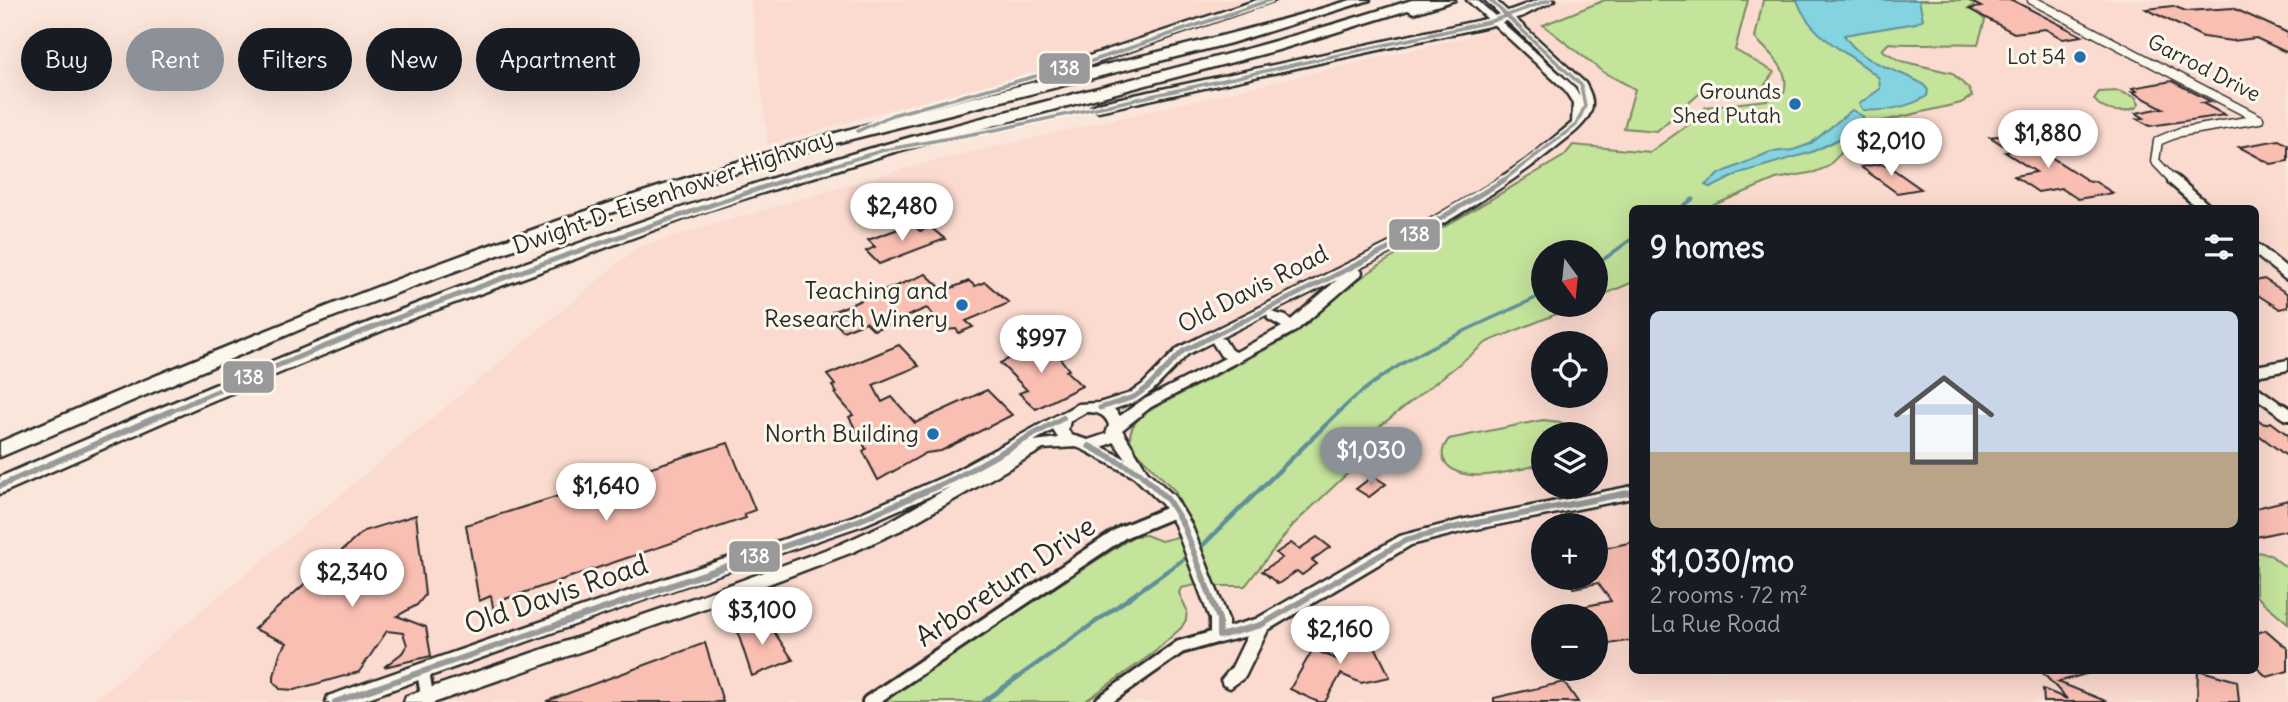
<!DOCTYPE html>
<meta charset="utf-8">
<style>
:root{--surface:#171b24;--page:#20242c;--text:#f1f3f6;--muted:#9ea1a6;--accent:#8c9099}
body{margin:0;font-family:Delius,sans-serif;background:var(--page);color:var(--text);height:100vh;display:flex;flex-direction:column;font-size:26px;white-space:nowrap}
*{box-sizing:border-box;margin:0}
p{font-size:23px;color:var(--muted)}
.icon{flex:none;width:38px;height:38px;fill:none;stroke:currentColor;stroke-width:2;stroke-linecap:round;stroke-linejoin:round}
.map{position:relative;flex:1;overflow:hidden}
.drawer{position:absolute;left:1629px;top:205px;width:630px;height:469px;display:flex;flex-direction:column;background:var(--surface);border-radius:10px;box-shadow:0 7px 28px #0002}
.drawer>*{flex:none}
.hud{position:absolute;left:21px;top:28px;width:665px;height:63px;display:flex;gap:14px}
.needle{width:46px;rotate:165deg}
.controls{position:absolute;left:1531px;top:240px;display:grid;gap:14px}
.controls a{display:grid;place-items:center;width:77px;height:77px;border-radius:50%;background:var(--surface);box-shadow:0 7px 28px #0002;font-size:35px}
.price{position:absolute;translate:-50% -60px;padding:0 16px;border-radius:24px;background:#fff;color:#222;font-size:23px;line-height:46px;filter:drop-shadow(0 2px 4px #0008)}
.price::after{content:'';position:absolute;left:50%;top:42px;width:21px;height:16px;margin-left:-10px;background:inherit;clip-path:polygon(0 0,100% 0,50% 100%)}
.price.active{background:var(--accent);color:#fff}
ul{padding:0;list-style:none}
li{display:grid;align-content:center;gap:14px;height:371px;padding:0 21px}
li span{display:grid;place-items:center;height:217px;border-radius:10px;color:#555}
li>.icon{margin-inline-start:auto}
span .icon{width:126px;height:126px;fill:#fffc;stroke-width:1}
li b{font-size:30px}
h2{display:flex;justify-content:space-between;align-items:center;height:84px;padding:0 21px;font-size:30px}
.pill{padding:0 24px;border-radius:32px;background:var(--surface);box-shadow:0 7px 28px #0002;font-size:24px;line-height:63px}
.pill.active{background:var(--accent);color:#fff}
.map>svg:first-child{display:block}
.built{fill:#fbdacf;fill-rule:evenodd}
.green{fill:#c4e39b;stroke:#788763;stroke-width:2}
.water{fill:#83d3e0;stroke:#609098;stroke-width:2}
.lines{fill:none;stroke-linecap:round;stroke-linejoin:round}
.stream-far1{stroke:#609098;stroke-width:3.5}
.stream{stroke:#609098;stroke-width:4.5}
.building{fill:#fabfb3;stroke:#2b2b2b;stroke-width:2}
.street-far2-casing{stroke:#2b2b2b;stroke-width:11}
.street-far1-casing{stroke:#2b2b2b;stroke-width:15}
.street-casing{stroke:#2b2b2b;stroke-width:18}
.secondary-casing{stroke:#2b2b2b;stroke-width:5}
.highway-casing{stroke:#2b2b2b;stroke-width:5}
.street-far2{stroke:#fbf7ec;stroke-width:8}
.street-far1{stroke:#fbf7ec;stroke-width:10}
.street{stroke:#fbf7ec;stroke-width:12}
.secondary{fill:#fbf7ec;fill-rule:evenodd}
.highway{fill:#fbf7ec;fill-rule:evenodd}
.bus-1-far2-casing{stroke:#fbf7ec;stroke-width:7}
.bus-1-far1-casing{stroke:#fbf7ec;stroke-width:10}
.bus-1-casing{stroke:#fbf7ec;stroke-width:11}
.bus-1-far2{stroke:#999;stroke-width:3.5}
.bus-1-far1{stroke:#999;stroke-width:5}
.bus-1{stroke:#999;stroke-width:6}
.poi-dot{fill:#1f6fb2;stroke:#fbf7ec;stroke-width:2.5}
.labels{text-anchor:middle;stroke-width:6;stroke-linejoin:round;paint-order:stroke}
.far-poi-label{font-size:21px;fill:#2b2b2b;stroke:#fbf7ec;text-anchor:end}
.far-street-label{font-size:21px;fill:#2b2b2b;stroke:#fbf7ec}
.street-label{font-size:24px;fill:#2b2b2b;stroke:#fbf7ec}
.poi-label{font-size:24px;fill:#2b2b2b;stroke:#fbf7ec;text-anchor:end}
.near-street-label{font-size:28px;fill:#2b2b2b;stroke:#fbf7ec}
.line-badge{stroke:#fbf7ec;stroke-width:2.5}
.badge-label{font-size:19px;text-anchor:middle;font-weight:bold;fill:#fff}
</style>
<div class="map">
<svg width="2288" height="702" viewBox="0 0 2288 702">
<rect width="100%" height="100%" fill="#fbe6db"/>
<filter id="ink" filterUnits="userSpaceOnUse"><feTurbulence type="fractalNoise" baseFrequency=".0143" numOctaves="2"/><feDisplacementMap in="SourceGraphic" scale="14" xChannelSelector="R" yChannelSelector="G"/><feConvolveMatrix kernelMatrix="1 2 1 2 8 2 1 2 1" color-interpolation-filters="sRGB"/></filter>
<g filter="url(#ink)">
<g class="built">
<path d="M751,0H1261L1108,53L891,109L768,145Z"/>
<path d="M1555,0H2288V702H92L638,247L917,165L1460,39L1530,15ZM1633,208H2256V670H1633ZM1544,252H1596V304H1544ZM1544,343H1596V396H1544ZM1544,434H1596V486H1544ZM1544,525H1596V578H1544ZM1544,616H1596V668H1544Z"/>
</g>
<g class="green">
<path d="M1605,0H1748L1735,50L1774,72L1757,96L1707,87L1657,131L1624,128L1635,89L1603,72L1543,25Z"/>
<path d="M1763,0H1983L1971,7L1985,20L1978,44C1948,42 1919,46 1889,43L1882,50L1901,61L1952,73L1969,89L1972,96L1961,103L1871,124L1827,167L1815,172L1776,179L1707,208H1633V282L1596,298V252H1544V304L1579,305L1487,342L1337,460L1348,473L1293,525L1245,586H1212L1205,583L1181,588L1179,593L1187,610L1186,620L1181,628L1152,654L1084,702H880L1134,536L1146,535L1161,541L1193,533L1175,491L1131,446C1127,429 1135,421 1148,411L1288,338L1346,288L1383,263L1564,156L1573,145L1650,152L1692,122L1706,107L1767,100L1784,93C1791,69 1771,55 1755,38Z"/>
<path d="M2118,91L2135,97L2139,104L2137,107C2123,114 2103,113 2094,99L2099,92Z"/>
<path d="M1543,420L1560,422L1581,434H1544L1543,464C1519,469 1459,489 1444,460C1441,453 1444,445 1449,439Z"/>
<path d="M2256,552L2269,554L2288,569V623L2256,596Z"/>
</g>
<g class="water">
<path d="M1797,0H1919L1923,19L1916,23L1844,35C1862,64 1895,68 1923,84L1928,90L1927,96C1910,107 1883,112 1863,110L1859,104L1880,89L1879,78C1850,52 1811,40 1797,0Z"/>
<path d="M1852,110L1864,117L1851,127L1849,134L1812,152L1740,173L1711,188L1705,185L1721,173L1770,152L1793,150L1810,144Z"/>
</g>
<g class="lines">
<g class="stream-far1">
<path d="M1680,208L1693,199"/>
<path d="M1596,265L1633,238"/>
<path d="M1339,412C1395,356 1474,328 1544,294"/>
</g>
<g class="stream">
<path d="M1198,550L1341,410"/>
<path d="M983,702L1188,556"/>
</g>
</g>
<g class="building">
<path d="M1968,0H2012L2082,36L2063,39L2045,29L2014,33L1969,9L1981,7Z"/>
<path d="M2173,6L2186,11L2233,8L2288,33V53L2256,38L2232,41L2203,37L2146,9Z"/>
<path d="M2172,81L2212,102L2202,103L2225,115L2150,126L2137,119L2144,118L2136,113L2163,108L2132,92L2137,91L2132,88Z"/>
<path d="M2015,134L2090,182L2094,181L2113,193L2078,199L2061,188L2038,192L2014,176L2036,172L2005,152L2012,151L1990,137Z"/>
<path d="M2279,140L2288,145V161L2271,164L2239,147Z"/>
<path d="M1879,164L1887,165L1921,189L1897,193L1861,167Z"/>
<path d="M912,224L920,231L930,227L945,239L879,264L866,251L875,247L868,240Z"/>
<path d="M926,274L944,291L969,281L975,286L985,282L1009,303L966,321L973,327L959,333L956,329L946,330L927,308L874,330L866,322L843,331L827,314Z"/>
<path d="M2264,279L2288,294V307L2280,309L2256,294V281Z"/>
<path d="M899,345L919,366L873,385L882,402L892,397L915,423L987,390L1012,415L941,451L926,453L878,480L863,451L866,449L849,417L853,415L835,394L837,393L832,386L835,385L827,375Z"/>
<path d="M1037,345L1041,349L1050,345L1069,370L1066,371L1082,386L1036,409L1019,393L1027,390L1000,363Z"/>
<path d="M2256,418L2264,424L2271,422L2288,435V457L2256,433Z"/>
<path d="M728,443L755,510L744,514L746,518L502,600L503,608L494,612L491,596L479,601L466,525Z"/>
<path d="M1373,476L1386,484L1369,497L1356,489Z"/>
<path d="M2288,500V530L2256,537V508Z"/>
<path d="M416,515L425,595L417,605L397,616L426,627L431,656L384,667L402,653L407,645L403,633L387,631L359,672L294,690L280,689L274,682V676L280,653L287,643L254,629L364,531Z"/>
<path d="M1317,537L1330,547L1312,560L1317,564L1302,575L1297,571L1278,584L1262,571L1282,558L1276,553L1291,543L1299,549Z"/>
<path d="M1633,542V640L1596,646V616H1592L1586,606L1611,601L1598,583L1574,588L1567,578H1596V550Z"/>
<path d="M764,617L793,660L752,676L736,627Z"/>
<path d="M1357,630L1360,636L1369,634L1390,677L1361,683L1341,674L1325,702H1318L1290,689L1313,649L1336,659L1326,637Z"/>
<path d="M2266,630L2288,649V671L2267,677L2256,667V633Z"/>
<path d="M705,643L723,702H548L547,701Z"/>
<path d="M2040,670H2088L2089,673L2058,682L2108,702H2044L2043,689L2067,699Z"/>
<path d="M2198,670L2237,681L2239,702H2197Z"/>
<path d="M1564,682L1578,702H1494V698Z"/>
</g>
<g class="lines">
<g class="street-far2-casing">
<g id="street-far2">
<path d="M2032,0L2259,119"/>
<path d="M2175,182L2155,161L2158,141L2180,132L2259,119"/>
</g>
</g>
<g class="street-far1-casing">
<g id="street-far1">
<path d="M2173,180L2205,208"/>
<path d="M2256,249L2288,275"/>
<path d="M2256,392L2284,412"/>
</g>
</g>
<g class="street-casing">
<g id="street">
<path d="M2282,410L2288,414"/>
<path d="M423,671L428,702"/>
<path d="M869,702L1123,532L1174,511"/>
<path d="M1102,702L1180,647L1219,636"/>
</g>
</g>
<g class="secondary-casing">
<g id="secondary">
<path d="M1467,0H1477L1572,85L1582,100L1576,86L1485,0H1495L1585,83C1590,92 1595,102 1590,113C1583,128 1568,137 1556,147C1496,196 1427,234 1358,269L1362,272L1361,275L1296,331L1151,407L1122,430L1147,471L1174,496L1191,524L1228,619V627L1256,619L1400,536L1461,520L1633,486V498L1461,532L1411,545L1268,630L1245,677L1230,688L1223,685L1221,680L1232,667L1247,636L1219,643L1213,641L1210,636V619L1175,525L1162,504L1134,477L1084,450L1076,447L1043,449L901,530L853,552L708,607L436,702H404L406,696L696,597L841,544L889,522L950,487L866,524L658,595L357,702H326L328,696L646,585L854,516L948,475L1078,404L1099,403L1129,394L1143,384L1178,348L1396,240L1488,186L1528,159L1572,123L1573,103L1564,89ZM1338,279L1291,320L1286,316L1271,312ZM1267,314L1268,319L1282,327L1236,352L1231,350L1224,339L1220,338ZM1212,342L1221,356L1225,358L1141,401L1120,416L1114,409L1139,400L1153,390L1188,354ZM1086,412C1097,412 1105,414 1109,425L1106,434L1088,440L1071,435L1068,429L1070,421ZM1053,430L1058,438L1034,441ZM1114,442L1126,459L1102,447Z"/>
<path d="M2288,360V370L2256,376V366Z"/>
</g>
</g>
<g class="highway-casing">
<g id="highway">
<path d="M1257,0H1276L1081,68H1071L1069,65L1071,62Z"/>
<path d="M1351,0H1370L1231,43L816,148L610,213L306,327L0,457V442C263,328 529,222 804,142C985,90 1170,54 1351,0Z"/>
<path d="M1412,0H1455L1414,13L1408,10L1278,50L894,152L714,208L408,320L207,403L0,494V477C263,361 530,253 805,168C1006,106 1212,65 1412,0Z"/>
<path d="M1538,0H1555L1523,16L1489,26L1098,111L1091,107L1098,103L1486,19Z"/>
</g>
</g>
<use href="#street-far2" class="street-far2"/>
<use href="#street-far1" class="street-far1"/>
<use href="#street" class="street"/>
<use href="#secondary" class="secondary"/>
<use href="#highway" class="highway"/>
<g class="bus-1-far2-casing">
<g id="bus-1-far2">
<path d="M1490,0L1581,85L1585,106L1576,125L1501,182"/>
<path d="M858,131L892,115L1092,61L1270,0"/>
<path d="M779,182L884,150L1000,129L1489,22L1549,0"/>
</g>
</g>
<g class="bus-1-far1-casing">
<g id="bus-1-far1">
<path d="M1100,408L1134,397L1148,387L1183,351L1400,243L1504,180"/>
<path d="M169,412C370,323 576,250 785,180"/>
</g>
</g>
<g class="bus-1-casing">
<g id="bus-1">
<path d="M1089,446L1140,473L1168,500L1183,524L1219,619V636L1261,625L1406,540L1461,526L1633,492"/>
<path d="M0,486L173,410"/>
<path d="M335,702L860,520L954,479L1063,418"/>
</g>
</g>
<use href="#bus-1-far2" class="bus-1-far2"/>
<use href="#bus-1-far1" class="bus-1-far1"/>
<use href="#bus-1" class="bus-1"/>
</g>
</g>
<g class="poi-dot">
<circle cx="2080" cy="57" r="7"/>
<circle cx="1795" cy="104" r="7"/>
<circle cx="962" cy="305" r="7"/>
<circle cx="933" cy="434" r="7"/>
</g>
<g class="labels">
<g class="far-poi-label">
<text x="2066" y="64">Lot 54</text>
<text x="1781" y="99">Grounds<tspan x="1781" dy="24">Shed Putah</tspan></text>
</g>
<g class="far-street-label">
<text transform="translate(2204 68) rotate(27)" y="7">Garrod Drive</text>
</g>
<g class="street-label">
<text transform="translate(673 192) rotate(-19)" y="8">Dwight D. Eisenhower Highway</text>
<text transform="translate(1253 289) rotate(-27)" y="8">Old Davis Road</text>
</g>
<g class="poi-label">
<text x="948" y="299">Teaching and<tspan x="948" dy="28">Research Winery</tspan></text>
<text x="919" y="442">North Building</text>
</g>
<g class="near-street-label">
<text transform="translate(1005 581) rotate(-34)" y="10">Arboretum Drive</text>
<text transform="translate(556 594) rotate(-19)" y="10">Old Davis Road</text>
</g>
</g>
<g class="line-badge">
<rect x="1038" y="52" width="53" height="33" rx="7" fill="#999"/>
<rect x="1388" y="218" width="53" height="33" rx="7" fill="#999"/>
<rect x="222" y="360" width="53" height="34" rx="7" fill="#999"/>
<rect x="728" y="540" width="53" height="33" rx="7" fill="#999"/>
</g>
<g class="badge-label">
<text x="1065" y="75">138</text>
<text x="1415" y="241">138</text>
<text x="249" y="384">138</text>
<text x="755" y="563">138</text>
</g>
</svg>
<div class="controls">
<a><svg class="needle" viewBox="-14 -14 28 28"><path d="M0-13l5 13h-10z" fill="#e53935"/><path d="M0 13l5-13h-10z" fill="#9ea1a6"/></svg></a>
<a><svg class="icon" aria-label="locate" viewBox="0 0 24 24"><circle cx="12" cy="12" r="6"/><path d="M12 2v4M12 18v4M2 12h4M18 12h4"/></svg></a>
<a><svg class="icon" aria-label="layers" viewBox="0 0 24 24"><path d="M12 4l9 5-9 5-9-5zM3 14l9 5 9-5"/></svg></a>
<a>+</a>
<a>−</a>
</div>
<b class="price" style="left:2048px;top:170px">$1,880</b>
<b class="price" style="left:1891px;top:178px">$2,010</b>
<b class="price" style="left:902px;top:243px">$2,480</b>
<b class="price" style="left:1041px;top:375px">$997</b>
<b class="price active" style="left:1371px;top:487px">$1,030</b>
<b class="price" style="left:606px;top:523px">$1,640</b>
<b class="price" style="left:352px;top:609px">$2,340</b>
<b class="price" style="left:762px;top:647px">$3,100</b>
<b class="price" style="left:1340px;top:666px">$2,160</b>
<div class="hud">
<a class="pill">Buy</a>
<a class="pill active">Rent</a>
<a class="pill">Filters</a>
<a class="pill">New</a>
<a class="pill">Apartment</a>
</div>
<section class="drawer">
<h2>9 homes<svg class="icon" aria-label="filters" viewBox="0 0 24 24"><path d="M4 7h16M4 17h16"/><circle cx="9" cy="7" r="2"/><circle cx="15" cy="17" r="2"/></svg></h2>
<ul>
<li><span style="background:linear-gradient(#c9d6e8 65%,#b9a48a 0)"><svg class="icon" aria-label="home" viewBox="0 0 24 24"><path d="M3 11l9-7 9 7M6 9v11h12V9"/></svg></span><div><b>$1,030/mo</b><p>2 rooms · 72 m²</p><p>La Rue Road</p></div></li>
</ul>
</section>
</div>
